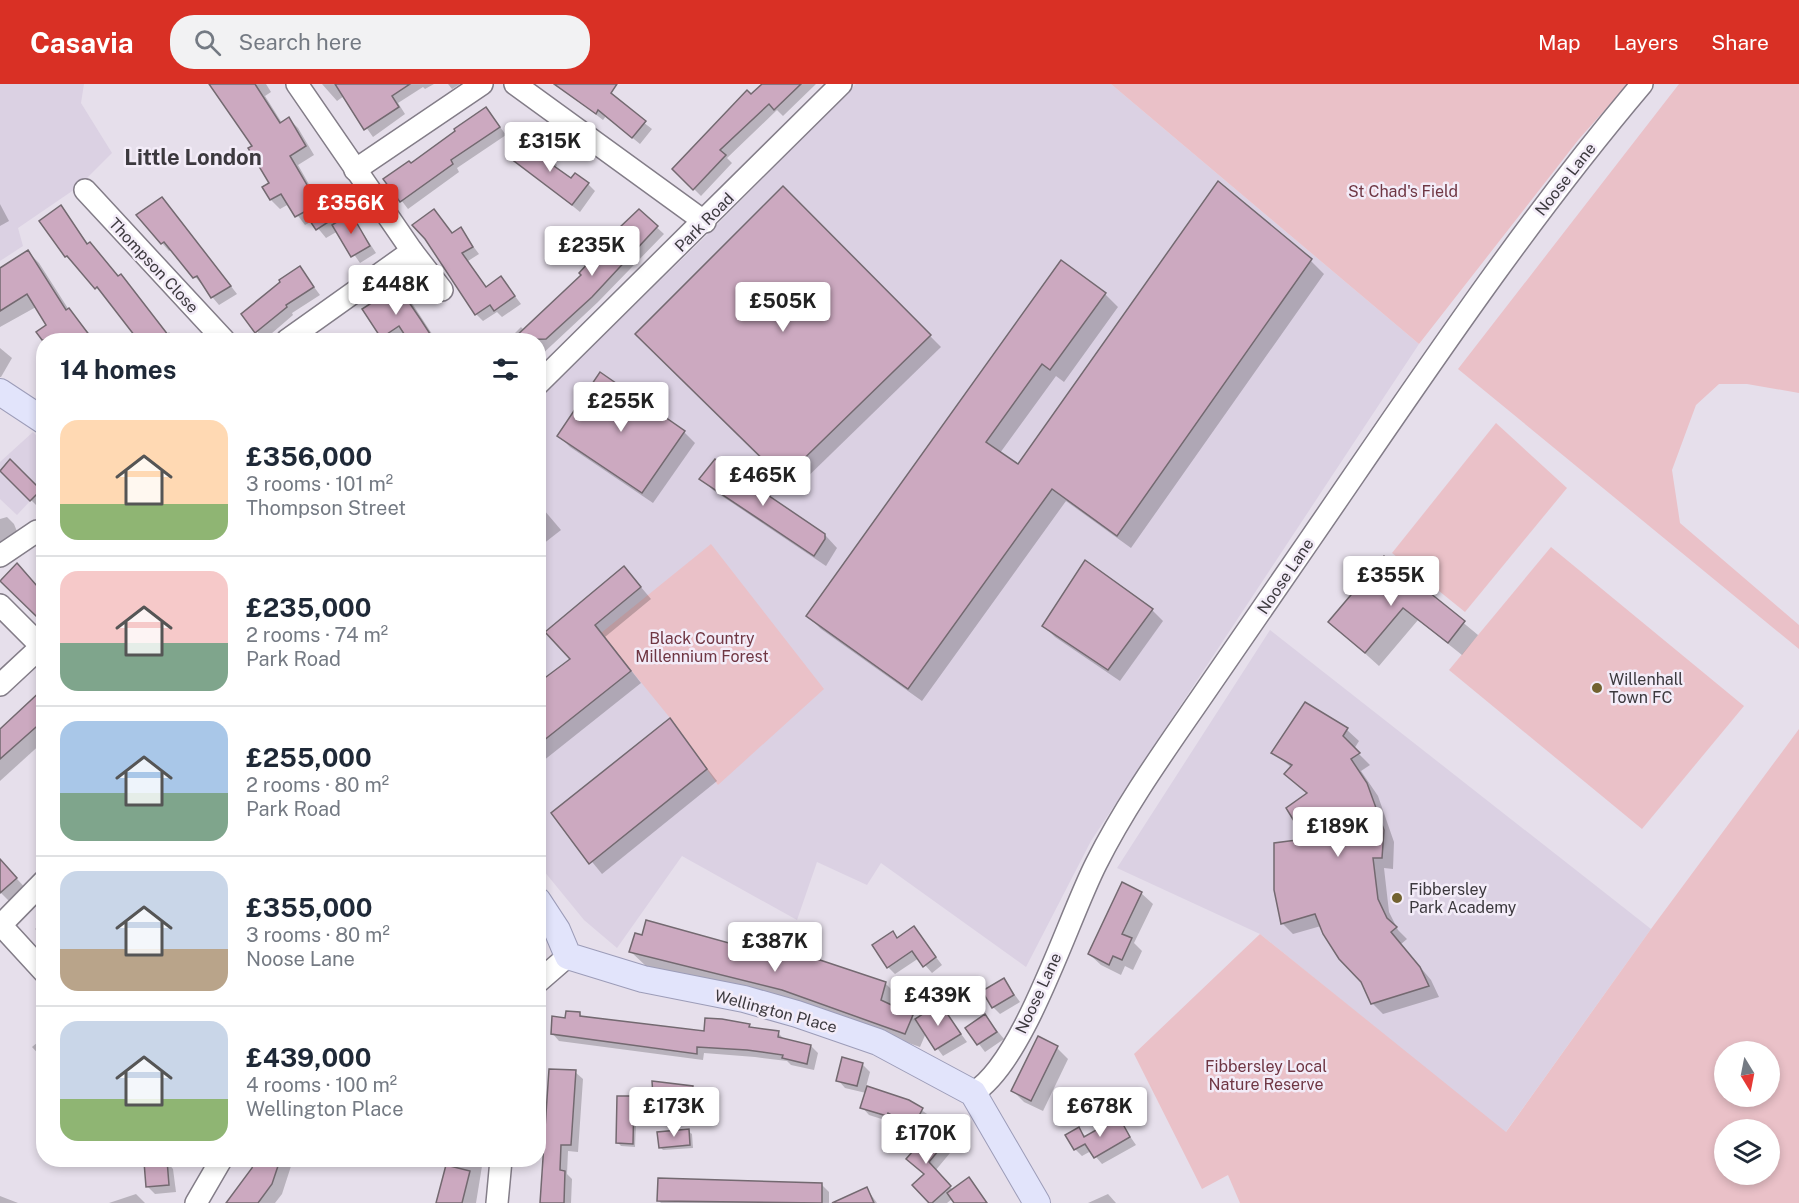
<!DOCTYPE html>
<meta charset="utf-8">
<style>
:root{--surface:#fff;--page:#f2f2f3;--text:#1f2937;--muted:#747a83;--line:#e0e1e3;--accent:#d93025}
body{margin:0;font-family:"Public Sans",sans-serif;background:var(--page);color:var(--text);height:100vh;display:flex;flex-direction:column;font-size:22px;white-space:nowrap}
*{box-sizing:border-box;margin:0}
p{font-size:20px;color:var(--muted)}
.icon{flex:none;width:33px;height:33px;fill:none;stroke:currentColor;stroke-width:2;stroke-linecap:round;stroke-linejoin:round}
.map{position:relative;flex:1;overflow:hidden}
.panel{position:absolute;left:36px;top:249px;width:510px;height:834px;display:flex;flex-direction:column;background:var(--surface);border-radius:24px;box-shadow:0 3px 9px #0003}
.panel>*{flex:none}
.needle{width:39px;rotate:170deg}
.controls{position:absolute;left:1714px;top:957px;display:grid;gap:12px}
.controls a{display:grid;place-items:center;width:66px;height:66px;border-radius:50%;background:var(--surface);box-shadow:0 3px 9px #0003;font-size:30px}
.price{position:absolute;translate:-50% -51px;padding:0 14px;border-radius:6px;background:#fff;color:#222;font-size:20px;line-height:39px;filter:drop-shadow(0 2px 3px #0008)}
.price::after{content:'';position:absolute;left:50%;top:36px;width:18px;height:14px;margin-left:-9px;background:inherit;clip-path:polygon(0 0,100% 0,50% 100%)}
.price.current{background:var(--accent);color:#fff}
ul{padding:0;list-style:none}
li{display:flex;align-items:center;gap:18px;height:150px;padding:0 24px}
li+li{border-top:2px solid var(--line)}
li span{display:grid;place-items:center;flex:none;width:168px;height:120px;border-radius:18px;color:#555}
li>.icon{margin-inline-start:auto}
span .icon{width:72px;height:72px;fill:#fffc;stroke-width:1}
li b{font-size:26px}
h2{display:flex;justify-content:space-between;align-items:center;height:72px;padding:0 24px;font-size:26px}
header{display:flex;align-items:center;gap:36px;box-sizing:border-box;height:84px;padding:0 30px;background:var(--accent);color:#fff}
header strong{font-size:28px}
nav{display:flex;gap:33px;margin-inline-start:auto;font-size:21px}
.search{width:420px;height:54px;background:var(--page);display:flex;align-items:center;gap:15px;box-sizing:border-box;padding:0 21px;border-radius:24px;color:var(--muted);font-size:22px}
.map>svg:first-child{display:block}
.built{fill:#dbd1e3}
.green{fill:#eac1c8;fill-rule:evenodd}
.shadow{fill:#0003}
.building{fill:#cca9c0;stroke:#736970;stroke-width:1.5}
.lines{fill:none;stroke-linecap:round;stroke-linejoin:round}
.minor-casing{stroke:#837d88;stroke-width:24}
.major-casing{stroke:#9c9cb8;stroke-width:28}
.minor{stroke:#fff;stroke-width:21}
.major{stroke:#e2e4fb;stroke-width:26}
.poi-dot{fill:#726230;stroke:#f3ecf8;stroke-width:2}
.labels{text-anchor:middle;stroke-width:5;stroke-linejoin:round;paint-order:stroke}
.street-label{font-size:16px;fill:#3c393e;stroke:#f3ecf8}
.park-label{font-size:16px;fill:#6f3643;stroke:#f3ecf8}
.poi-label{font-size:16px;fill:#3c393e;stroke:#f3ecf8;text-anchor:start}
.district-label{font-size:22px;font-weight:bold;fill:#3c393e;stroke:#f3ecf8}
</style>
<header>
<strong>Casavia</strong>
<div class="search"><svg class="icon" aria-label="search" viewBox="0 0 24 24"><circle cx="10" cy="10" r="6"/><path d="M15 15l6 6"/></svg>Search here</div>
<nav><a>Map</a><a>Layers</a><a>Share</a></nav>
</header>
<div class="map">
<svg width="1799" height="1119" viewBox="0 0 1799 1119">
<rect width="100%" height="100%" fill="#e6dfeb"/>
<g class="built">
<path d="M0,0H84L81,19L112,69L78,103L18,144L23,162L0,177Z"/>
<path d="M856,0H1111L1419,260L1091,757L1026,883L881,779L867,801L817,778L797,836L682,772L617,864L584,836L539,781V314L707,151Z"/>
<path d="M33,348L43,358V403L17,431L0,415V378Z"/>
<path d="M1270,546L1651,845L1505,1049L1260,850L1117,784Z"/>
</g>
<g class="green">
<path d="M1111,0H1628L1579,55L1419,260Z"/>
<path d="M1679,0H1799V309L1747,300H1719L1696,321L1672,386L1680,439L1799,541V565L1458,285Z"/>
<path d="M1496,339L1567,404L1465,528L1392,469Z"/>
<path d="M711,460L824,605L718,701L670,634L601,549Z"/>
<path d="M1551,463L1744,622L1642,745L1449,586Z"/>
<path d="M1799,645V1119H1240L1228,1091L1202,1105L1134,970L1260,850L1506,1048L1651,845ZM1725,968H1770V1012H1725ZM1725,1046H1770V1090H1725Z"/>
</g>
<g class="shadow">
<path d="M219,0H266L271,8L265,12L282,39L289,35L298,44L314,71L298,81L322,123L329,119L343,136L351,131L376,169L360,179L338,147L326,154L312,137L305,141L289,120L280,125L271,116L264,104L271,100L255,62Z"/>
<path d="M322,0H434L425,5L423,3L398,19L405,30L373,53L344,12L337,17Z"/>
<path d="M448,0H460L452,5Z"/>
<path d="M556,0H594L652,45L640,60L606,32L603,36Z"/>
<path d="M764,0H816L783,32L777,26L727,74L732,79L701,112L674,85Z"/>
<path d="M486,24L506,51L457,84L459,88L408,125L385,95L412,81Z"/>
<path d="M550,74L557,81L555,84L572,96L588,100L595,107L580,128L516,76Z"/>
<path d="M783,104L941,263L795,405L637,250Z"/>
<path d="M162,115L169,122L237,210L219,221L172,165L169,167L162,159Z"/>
<path d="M0,120L9,137L0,142Z"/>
<path d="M61,123L89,161L97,167L167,250L169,248L177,256H140L104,210L66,172Z"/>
<path d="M639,127L664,150L598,218L538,274V256H508L521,243L525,247L584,191Z"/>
<path d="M460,145L479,170L468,177L487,204L501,194L521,220L502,233L497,228L483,237L476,230L453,150Z"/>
<path d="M28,168L39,179L69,226L95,256H44L38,248L48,241L36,223L0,243V186Z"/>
<path d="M1311,177L1324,190L1131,464L1066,417L922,617L821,545L808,532L1105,210L1118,223L1064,298L1056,292L1000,369L1019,382Z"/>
<path d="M300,184L320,211L292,229L293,231L264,256L243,230Z"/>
<path d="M398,203L408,213L436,256H410L407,252L401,256H386L382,253Z"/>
<path d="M0,264L12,274L1,293H0Z"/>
<path d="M600,290L684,348L695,359L653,419L570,363L559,352Z"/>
<path d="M10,377L44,411L42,427L1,386Z"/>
<path d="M715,377L826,452L837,464L826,482L713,406L701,395Z"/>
<path d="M538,419L561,446L538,464Z"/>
<path d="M7,433L14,440L20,455L0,462V435Z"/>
<path d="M1385,474L1478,551L1462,571L1418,536L1379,582L1330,538Z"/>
<path d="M17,481L44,509V538L1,495Z"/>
<path d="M635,496L651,515L605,553L641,599L538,681V596L541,599L572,575L547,548Z"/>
<path d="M1152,526L1163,537L1120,597L1055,553L1044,542Z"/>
<path d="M44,606V657L0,697V647Z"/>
<path d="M1305,620L1347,646L1359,657L1354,665L1370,681L1361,687L1378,712L1394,758L1393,785L1384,784L1389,828L1398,846L1407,855L1401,860L1431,896L1439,913L1383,930L1372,919L1362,898L1321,842L1293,850L1282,839L1307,756L1308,710L1292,684L1273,668Z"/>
<path d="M670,636L717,697L602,790L553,730Z"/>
<path d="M44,739V750L38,744Z"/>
<path d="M0,776L27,806L12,820L0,808Z"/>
<path d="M1141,809L1153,820L1134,859L1142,867L1133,886L1125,882L1121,891L1101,881L1089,870Z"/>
<path d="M44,837V853L35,845Z"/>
<path d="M914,844L942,881L932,889L919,874L895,890L888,883L892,849L898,855Z"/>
<path d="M631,868L885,899L900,914L897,926L916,936L940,921L967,958L943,972L926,949L920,963L798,920L646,882Z"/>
<path d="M1004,896L1020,918L1000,930L993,923Z"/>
<path d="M580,930L583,933L705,948L749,941L753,946L778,949L786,957L811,962L818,969L814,986L791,981L787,977L755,973L704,969L703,976L559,957L552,949L566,935Z"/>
<path d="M985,932L1004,955L985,968L967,944Z"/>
<path d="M44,953V976L32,963Z"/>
<path d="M1057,964L1068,975L1043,1027L1024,1018L1013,1007Z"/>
<path d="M862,980L870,988L866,1003L908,1017L930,1032L922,1046L950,1069L935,1087L953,1106L968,1095L988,1119H955L952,1115L947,1119H931L926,1091L914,1068L916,1047L895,1035L894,1039L869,1031L862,1023L866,1009L845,1004L838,996Z"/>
<path d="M575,988L583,995L578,1068L568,1067L567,1090L572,1095L571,1119H542Z"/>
<path d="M692,1003L695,1006L694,1019L658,1014L655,1011Z"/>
<path d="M633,1014L637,1017L635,1063L621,1062L618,1059Z"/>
<path d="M1118,1035L1136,1061L1102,1080L1091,1067L1082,1072L1075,1065L1079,1045L1086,1053Z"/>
<path d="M688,1047L692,1050L693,1064L663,1066L660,1063Z"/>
<path d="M257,1076H293L282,1110L275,1119H227L253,1085Z"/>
<path d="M449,1076H483L476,1119H438Z"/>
<path d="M166,1077L173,1085L176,1108L155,1110L147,1102Z"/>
<path d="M822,1101L829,1108V1119H661L659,1117Z"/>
<path d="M867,1105L877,1119H838Z"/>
<path d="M136,1110L145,1119H109Z"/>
<path d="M1108,1110L1116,1119H1088Z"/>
<path d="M0,1112L18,1119H0Z"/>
</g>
<g class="building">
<path d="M209,0H255L280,39L289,33L306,62L290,72L320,123L329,117L339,131L316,146L304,128L295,133L281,110L270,116L262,103L269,99L248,64L252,62Z"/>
<path d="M335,0H410L392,12L399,23L364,46Z"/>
<path d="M554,0H617L611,9L646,37L632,54L598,26L596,30Z"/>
<path d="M762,0H801L774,26L769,20L720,66L726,71L693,106L672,85L747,6L751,10Z"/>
<path d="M486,23L500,43L451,76L453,80L400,118L383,95L409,77L411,79L455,47L454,45Z"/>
<path d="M528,56L551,72L547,77L571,94L575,89L589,99L572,121L514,77Z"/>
<path d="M1218,97L1312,175L1117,452L1052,405L908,605L806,532L1061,176L1106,209L1050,286L1042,280L986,358L1018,380Z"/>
<path d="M783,102L931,251L783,395L635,250Z"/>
<path d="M162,113L231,202L211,214L197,192L193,194L164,158L161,160L136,131Z"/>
<path d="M61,121L87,160L90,158L118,192L121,190L172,256H138L97,203L95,205L67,172L65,173L39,137Z"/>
<path d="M434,125L452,149L461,143L473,163L462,169L486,203L501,192L515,212L494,227L490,221L475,231L425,155L412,141Z"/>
<path d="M639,125L658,142L592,213L546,255L512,256L581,191L579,189L601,165L599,163Z"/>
<path d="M351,129L370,162L351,173L332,141Z"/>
<path d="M28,166L66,226L69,224L93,256H42L36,248L46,241L27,210L0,227V184Z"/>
<path d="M300,182L314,203L286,221L287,223L255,249L241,230L280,198L279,196Z"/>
<path d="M398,202L421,236L434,256H408L399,242L381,254L362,225Z"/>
<path d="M600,288L685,347L642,409L557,352Z"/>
<path d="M10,375L41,406L30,417L0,387Z"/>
<path d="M715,375L825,450V455L814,472L699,395Z"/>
<path d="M1384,472L1465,537L1448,559L1403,524L1365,569L1328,538Z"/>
<path d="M1085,476L1153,525L1108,586L1042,542Z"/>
<path d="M17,479L37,502L44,496V525L36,532L0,497Z"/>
<path d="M624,482L641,503L595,541L631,587L538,661V599L570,575L545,548Z"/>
<path d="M44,604V636L0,675V645Z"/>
<path d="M1305,618L1348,644L1343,652L1360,669L1351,675L1367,699L1384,746L1382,774H1373L1378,815L1387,834L1397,843L1391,848L1420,883L1429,902L1371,920L1361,898L1339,875L1323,850L1315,830L1281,840L1274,806V759L1305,755L1286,724L1307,709L1284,690L1292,681L1271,669Z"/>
<path d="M670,634L707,685L589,780L551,729Z"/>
<path d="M0,775L17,794L0,809Z"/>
<path d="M1122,798L1142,808L1122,850L1132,854L1122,876L1113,872L1109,881L1088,870Z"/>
<path d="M646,836L790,876L793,867L886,898L881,916L913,931L905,950L782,906L629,868L635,849L642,851Z"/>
<path d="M914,842L936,873L923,883L912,867L887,884L872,861L893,847L897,854Z"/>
<path d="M1004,894L1014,911L992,924L982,907Z"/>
<path d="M940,919L961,950L935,966L915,935Z"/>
<path d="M566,927L580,928V932L704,947L705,934L722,935L750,940L749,943L779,947L778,953L811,961L807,980L782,974L783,971L747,966L697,963V970L551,950L552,932L565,934Z"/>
<path d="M985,930L997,948L977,961L965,944Z"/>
<path d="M1038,952L1058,962L1031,1017L1011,1007Z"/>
<path d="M842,973L863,979L857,1002L836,997Z"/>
<path d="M549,985L576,986L571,1061H561L560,1086L565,1087L564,1119H540Z"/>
<path d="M652,997L693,1002L691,1016L653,1012Z"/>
<path d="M867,1002L909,1016L923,1024L913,1043L888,1029L887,1032L860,1024Z"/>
<path d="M617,1012H634L633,1060L616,1059Z"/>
<path d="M1119,1033L1130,1053L1094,1074L1085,1060L1074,1066L1065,1051L1079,1043L1084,1053Z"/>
<path d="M919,1041L943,1061L929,1078L951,1102L932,1119H929L912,1101L924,1090L906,1075L913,1067L904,1060Z"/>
<path d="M689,1045L690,1061L659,1064L657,1048Z"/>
<path d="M167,1076L169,1101L146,1103L144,1078Z"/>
<path d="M255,1076H280L272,1100L258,1119H226L252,1084Z"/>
<path d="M446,1081L470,1087L462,1119H436Z"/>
<path d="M969,1093L987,1119H954L947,1109Z"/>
<path d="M658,1094L822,1099V1119L657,1117Z"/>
<path d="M867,1103L874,1119H832Z"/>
</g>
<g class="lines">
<g class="minor-casing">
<g id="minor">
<path d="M297,0L412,167L442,206"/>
<path d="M515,0L705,138"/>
<path d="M355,86L482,0"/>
<path d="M85,106L224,256"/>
<path d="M287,256L412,167"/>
<path d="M538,300L841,0"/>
<path d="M0,472L37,447"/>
<path d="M0,521L41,562"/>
<path d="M0,601L44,560"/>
<path d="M0,840L44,888"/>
<path d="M1,841L44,797"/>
<path d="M538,898L568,872"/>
<path d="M973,1009C1024,978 1067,837 1096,780C1127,718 1168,662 1207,605C1242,555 1276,504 1311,454C1417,300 1520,144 1642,0"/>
<path d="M196,1119L221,1076"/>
<path d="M497,1119L501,1076"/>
</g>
</g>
<g class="major-casing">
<g id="major">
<path d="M0,308L44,337"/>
<path d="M538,817L557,846L568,872L643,895L744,915L797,930L878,958L973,1009L1037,1119"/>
</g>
</g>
<use href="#minor" class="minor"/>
<use href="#major" class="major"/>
</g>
<g class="poi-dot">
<circle cx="1597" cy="604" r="6"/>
<circle cx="1397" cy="814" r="6"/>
</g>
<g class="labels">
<g class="street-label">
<text transform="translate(1565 95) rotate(-52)" y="6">Noose Lane</text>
<text transform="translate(704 138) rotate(-45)" y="6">Park Road</text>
<text transform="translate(154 181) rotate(47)" y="6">Thompson Close</text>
<text transform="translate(1285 492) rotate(-56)" y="6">Noose Lane</text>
<text transform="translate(1038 909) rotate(-65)" y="6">Noose Lane</text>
<text transform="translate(776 927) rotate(15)" y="6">Wellington Place</text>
</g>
<g class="park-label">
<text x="1403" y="113">St Chad's Field</text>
<text x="702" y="560">Black Country<tspan x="702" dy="18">Millennium Forest</tspan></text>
<text x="1266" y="988">Fibbersley Local<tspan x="1266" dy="18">Nature Reserve</tspan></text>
</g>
<g class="poi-label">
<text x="1609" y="601">Willenhall<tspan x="1609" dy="18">Town FC</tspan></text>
<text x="1409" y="811">Fibbersley<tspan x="1409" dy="18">Park Academy</tspan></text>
</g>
<g class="district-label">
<text x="193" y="81">Little London</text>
</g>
</g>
</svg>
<div class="controls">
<a><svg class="needle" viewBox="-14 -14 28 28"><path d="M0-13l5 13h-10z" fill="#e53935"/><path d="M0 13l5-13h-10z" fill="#747a83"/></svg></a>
<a><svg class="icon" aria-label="layers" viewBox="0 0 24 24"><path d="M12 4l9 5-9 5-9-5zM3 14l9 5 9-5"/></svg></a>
</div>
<b class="price" style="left:550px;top:89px">£315K</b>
<b class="price current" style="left:351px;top:151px">£356K</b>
<b class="price" style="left:592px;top:193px">£235K</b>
<b class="price" style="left:396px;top:232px">£448K</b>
<b class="price" style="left:783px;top:249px">£505K</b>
<b class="price" style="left:621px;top:349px">£255K</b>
<b class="price" style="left:763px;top:423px">£465K</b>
<b class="price" style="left:1391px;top:523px">£355K</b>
<b class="price" style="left:1338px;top:774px">£189K</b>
<b class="price" style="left:775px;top:889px">£387K</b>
<b class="price" style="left:938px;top:943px">£439K</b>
<b class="price" style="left:674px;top:1054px">£173K</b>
<b class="price" style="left:1100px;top:1054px">£678K</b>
<b class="price" style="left:926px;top:1081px">£170K</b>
<section class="panel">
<h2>14 homes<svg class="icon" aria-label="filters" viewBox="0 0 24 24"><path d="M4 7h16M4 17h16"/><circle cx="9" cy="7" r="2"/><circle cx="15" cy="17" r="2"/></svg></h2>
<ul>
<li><span style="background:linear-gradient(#ffd9b3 70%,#8fb573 0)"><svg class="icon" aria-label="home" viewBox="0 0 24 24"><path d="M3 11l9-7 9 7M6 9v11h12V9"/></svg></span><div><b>£356,000</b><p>3 rooms · 101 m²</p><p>Thompson Street</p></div></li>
<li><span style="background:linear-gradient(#f6c9c9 60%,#7fa58c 0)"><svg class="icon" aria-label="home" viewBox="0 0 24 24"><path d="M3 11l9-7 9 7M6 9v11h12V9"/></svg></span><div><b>£235,000</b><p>2 rooms · 74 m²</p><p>Park Road</p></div></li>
<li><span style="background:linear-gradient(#a9c7e8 60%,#7fa58c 0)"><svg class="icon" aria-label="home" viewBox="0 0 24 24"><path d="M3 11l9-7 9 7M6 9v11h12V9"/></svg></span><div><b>£255,000</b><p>2 rooms · 80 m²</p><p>Park Road</p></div></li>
<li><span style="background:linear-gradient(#c9d6e8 65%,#b9a48a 0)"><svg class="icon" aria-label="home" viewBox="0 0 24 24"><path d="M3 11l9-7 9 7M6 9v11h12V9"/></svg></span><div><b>£355,000</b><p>3 rooms · 80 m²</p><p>Noose Lane</p></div></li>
<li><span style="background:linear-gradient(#c9d6e8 65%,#8fb573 0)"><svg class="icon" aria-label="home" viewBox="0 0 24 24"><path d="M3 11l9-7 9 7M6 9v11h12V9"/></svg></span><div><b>£439,000</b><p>4 rooms · 100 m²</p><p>Wellington Place</p></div></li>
</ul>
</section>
</div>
